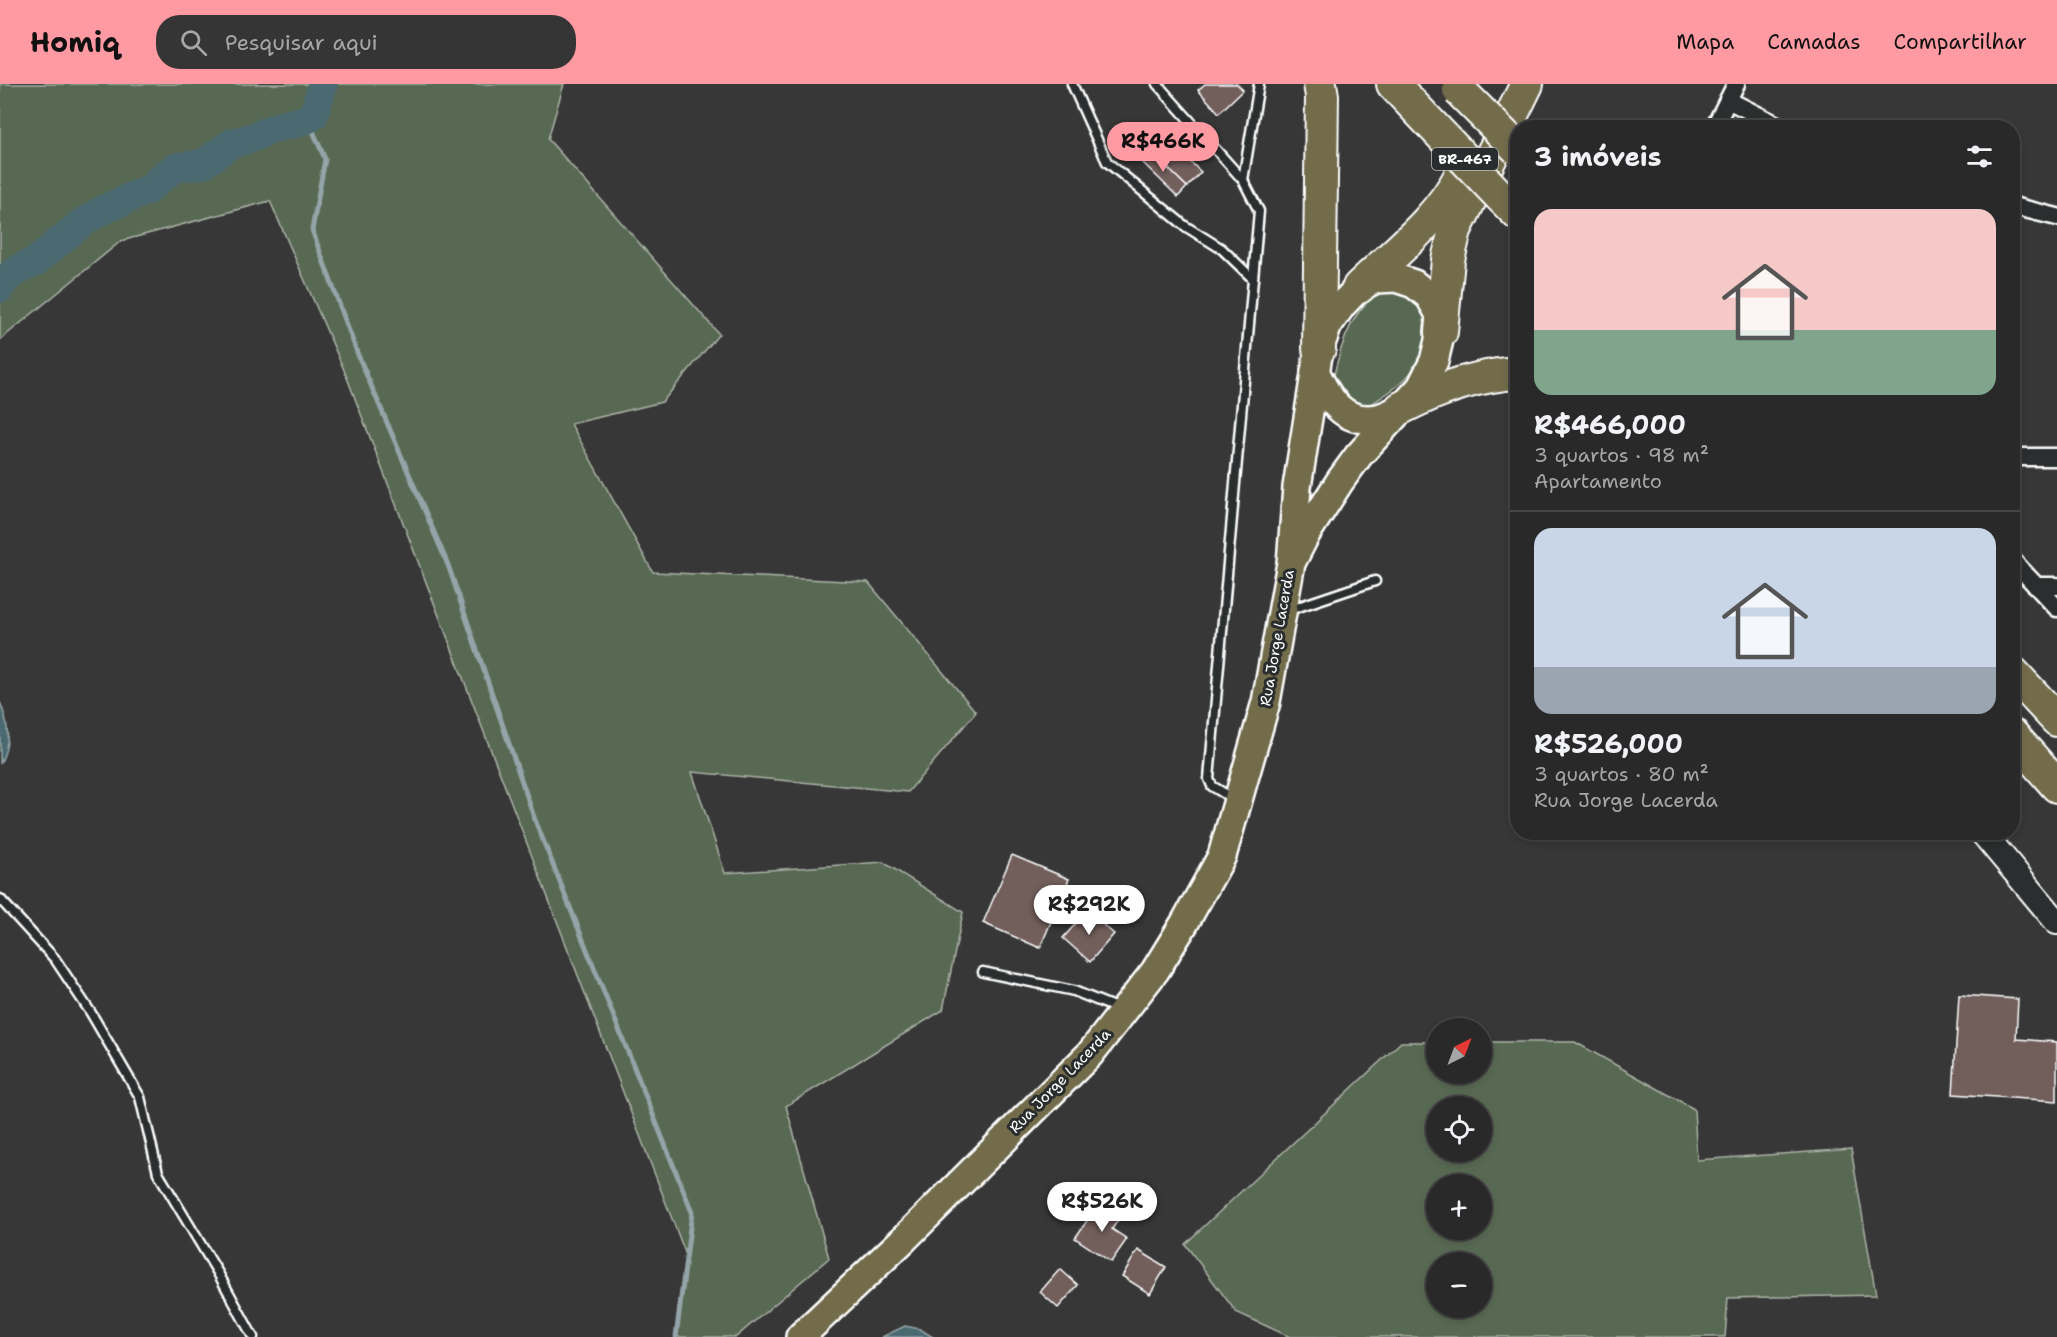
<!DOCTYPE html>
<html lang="pt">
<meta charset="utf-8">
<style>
:root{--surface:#2a2929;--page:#363535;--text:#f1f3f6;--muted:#a5a6a8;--line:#464546;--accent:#ff9aa2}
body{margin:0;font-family:"Shantell Sans",sans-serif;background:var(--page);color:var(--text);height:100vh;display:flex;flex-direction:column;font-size:22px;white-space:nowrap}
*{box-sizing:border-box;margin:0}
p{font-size:20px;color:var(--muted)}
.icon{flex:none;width:33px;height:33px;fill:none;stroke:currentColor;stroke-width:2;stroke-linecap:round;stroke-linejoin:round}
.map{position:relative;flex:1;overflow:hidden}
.details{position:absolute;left:1510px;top:36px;width:510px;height:720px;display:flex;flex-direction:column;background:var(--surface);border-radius:24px;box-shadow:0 3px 9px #0003,0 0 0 2px var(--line)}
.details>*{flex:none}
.needle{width:39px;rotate:42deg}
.fabs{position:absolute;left:1426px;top:934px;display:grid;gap:12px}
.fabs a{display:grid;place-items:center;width:66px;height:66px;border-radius:50%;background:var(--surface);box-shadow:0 3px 9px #0003,0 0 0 2px var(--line);font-size:30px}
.price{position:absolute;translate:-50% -51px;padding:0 14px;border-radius:21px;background:#fff;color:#222;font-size:20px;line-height:39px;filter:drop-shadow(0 2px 3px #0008)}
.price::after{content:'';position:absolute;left:50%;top:36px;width:18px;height:14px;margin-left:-9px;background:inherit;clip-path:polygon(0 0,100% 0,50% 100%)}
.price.active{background:var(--accent);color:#111}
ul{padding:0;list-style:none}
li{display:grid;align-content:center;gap:12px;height:318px;padding:0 24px}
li+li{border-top:2px solid var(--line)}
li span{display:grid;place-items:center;height:186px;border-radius:18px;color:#555}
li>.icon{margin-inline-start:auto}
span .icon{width:108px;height:108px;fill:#fffc;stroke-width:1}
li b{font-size:26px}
h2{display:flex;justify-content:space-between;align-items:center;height:72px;padding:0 24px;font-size:26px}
header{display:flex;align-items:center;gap:36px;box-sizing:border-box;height:84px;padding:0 30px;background:var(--accent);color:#111}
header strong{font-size:28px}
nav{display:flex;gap:33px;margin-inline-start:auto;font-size:21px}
.search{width:420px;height:54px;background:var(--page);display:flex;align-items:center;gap:15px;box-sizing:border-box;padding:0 21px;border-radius:24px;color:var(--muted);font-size:22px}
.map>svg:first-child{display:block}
.green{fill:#586953;stroke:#acb4a9;stroke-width:1.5;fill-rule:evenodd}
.water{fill:#4c696f;stroke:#94a5a9;stroke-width:1.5}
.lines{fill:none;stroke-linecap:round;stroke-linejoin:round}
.stream{stroke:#94a5a9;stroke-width:5}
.river{stroke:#4c696f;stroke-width:30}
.building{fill:#725f5c;stroke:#fff;stroke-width:1.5}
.lane-casing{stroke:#fff;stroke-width:13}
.street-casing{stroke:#fff;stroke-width:21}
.secondary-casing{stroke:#fff;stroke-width:28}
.primary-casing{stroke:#fff;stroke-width:32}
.highway-casing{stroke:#fff;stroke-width:36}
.lane{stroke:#2a2d2e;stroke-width:8}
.street{stroke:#2a2d2e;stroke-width:16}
.secondary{stroke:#2a2d2e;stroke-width:24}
.primary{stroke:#726c4b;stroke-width:27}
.highway{stroke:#726c4b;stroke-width:32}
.highway-bridge-casing{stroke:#fff;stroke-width:36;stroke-linecap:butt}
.highway-bridge{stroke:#726c4b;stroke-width:32}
.labels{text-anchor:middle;stroke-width:6;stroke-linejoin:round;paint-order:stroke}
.shield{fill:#2a2d2e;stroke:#bfc0c0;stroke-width:1.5}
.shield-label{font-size:14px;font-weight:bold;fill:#fff}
.street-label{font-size:15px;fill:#fff;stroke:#2a2d2e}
</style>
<header>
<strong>Homiq</strong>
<div class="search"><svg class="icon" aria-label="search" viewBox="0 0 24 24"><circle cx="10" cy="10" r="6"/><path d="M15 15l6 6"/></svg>Pesquisar aqui</div>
<nav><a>Mapa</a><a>Camadas</a><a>Compartilhar</a></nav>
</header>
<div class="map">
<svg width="2057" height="1253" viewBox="0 0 2057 1253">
<rect width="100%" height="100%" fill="#383737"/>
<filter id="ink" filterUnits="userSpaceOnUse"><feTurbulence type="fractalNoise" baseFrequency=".0167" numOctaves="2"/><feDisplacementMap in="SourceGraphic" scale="12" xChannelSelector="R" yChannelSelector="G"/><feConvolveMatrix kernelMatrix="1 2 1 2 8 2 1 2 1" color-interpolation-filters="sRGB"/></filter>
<g filter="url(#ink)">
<g class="green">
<path d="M0,0H564L548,55L719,250L662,318L571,340L653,488L868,498L976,628L908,708L692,688L725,789L883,778L963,828L943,926L786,1022L829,1174L736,1253H676L686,1171L344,286L270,117L121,157L0,256Z"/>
<path d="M1391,206C1397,208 1404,208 1409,211C1437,229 1426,274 1406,294C1396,305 1381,313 1369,322C1350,320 1343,311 1333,295C1340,263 1354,213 1391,206Z"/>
<path d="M1401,958H1437V990H1482V958H1575L1694,1025L1697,1076L1851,1065L1876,1211L1728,1214L1725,1253H1290L1236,1228L1185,1160ZM1437,1023H1482V1068H1437ZM1437,1101H1482V1146H1437ZM1437,1179H1482V1224H1437Z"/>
</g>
<g class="water">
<path d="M0,618C9,640 11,659 0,680Z"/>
<path d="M905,1242L920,1245L933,1253H882Z"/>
</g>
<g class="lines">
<path class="stream" d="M307,33L325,75L312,146L358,271L448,481L535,736L692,1128L676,1253"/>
<path class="river" d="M0,204L5,195L24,182L35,178L83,138L103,126L149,105L167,89L178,83L203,80L232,59L254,53L277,43L299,38L313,32L323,0"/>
</g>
<g class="building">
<path d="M1205,0H1237L1243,6L1219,29L1198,6Z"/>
<path d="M1155,43L1201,88L1187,103L1141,58Z"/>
<path d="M1148,65L1187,103L1178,113L1139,75Z"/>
<path d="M1012,771L1069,795L1040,864L983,839Z"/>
<path d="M1087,827L1114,850L1090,878L1063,854Z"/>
<path d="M1959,911L2018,915L2016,955L2057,958V1017L1953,1010Z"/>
<path d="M1100,1118L1121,1132L1112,1145L1127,1155L1111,1178L1075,1154Z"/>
<path d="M1138,1166L1166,1183L1150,1210L1122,1192Z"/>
<path d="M1060,1185L1078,1201L1058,1224L1040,1208Z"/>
</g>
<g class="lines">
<g class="lane-casing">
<g id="lane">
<path d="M1072,0L1107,78L1185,142L1222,165L1253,195L1209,695L1212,702L1235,716"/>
<path d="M1157,0L1243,96L1259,127L1253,195"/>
<path d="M1243,96L1259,0"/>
<path d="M1286,527L1375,497"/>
<path d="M0,815L55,875L91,929L140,1013L158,1089L218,1189L253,1253"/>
<path d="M983,888L1074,907L1121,926"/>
</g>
</g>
<g class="street-casing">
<g id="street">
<path d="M1728,16L1783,44"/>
<path d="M1714,44L1736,0"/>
<path d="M2013,122L2057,133"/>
<path d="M2013,373H2057"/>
<path d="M2013,477L2057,524"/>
<path d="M2036,502H2057"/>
</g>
</g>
<g class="secondary-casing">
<path id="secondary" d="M1982,748L2057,838"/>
</g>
<g class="primary-casing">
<g id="primary">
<path d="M1315,287C1328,314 1343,341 1378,334C1385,332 1393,328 1400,325"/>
<path d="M800,1253L904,1155L1090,970L1155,887L1184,840L1222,772L1266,618L1291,479L1297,403L1319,265L1328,241L1342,221L1359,203L1376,195L1396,194L1414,200L1429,212L1439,229L1441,248L1434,277L1421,303L1359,371L1340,397L1306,450L1291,479"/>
</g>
</g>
<g class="highway-casing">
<g id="highway">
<path d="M1393,0L1430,39"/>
<path d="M1500,112L1518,130"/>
<path d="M1359,203C1397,166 1437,137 1462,89"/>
<path d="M1441,248L1448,176L1455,146L1527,0"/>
<path d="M1319,265L1322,12L1320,0"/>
<path d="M1401,324C1438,305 1476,291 1518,289"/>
<path d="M2013,589L2057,636"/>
<path d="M2013,652L2057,702"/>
</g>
</g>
<use href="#lane" class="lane"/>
<use href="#street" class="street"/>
<use href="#secondary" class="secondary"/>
<use href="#primary" class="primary"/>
<use href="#highway" class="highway"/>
<g class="highway-bridge-casing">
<g id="highway-bridge">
<path d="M1459,6L1518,65"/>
<path d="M1430,39L1500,112"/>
</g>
</g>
<use href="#highway-bridge" class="highway-bridge"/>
</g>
</g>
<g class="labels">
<rect class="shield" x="1432" y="64" width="66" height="22" rx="4.5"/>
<g class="shield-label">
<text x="1465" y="80">BR-467</text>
</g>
<g class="street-label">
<text transform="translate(1277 554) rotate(-80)" y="5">Rua Jorge Lacerda</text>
<text transform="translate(1060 997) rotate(-46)" y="5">Rua Jorge Lacerda</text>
</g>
</g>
</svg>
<div class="fabs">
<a><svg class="needle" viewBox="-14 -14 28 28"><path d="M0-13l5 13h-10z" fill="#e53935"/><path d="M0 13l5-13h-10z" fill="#a5a6a8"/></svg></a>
<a><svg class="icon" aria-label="locate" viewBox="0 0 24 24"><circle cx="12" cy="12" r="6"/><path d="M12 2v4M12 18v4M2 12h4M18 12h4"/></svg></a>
<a>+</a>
<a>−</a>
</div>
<b class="price active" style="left:1163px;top:89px">R$466K</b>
<b class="price" style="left:1089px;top:852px">R$292K</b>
<b class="price" style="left:1102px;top:1149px">R$526K</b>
<section class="details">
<h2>3 imóveis<svg class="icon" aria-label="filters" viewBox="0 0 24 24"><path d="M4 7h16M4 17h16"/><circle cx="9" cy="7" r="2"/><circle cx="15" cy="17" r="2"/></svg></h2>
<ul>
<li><span style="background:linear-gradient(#f6c9c9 65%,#7fa58c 0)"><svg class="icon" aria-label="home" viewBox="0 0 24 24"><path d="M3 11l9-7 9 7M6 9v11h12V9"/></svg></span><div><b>R$466,000</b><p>3 quartos · 98 m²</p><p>Apartamento</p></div></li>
<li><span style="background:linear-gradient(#c9d6e8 75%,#9aa5b1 0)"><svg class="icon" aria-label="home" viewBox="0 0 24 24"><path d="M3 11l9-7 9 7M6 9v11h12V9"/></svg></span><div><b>R$526,000</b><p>3 quartos · 80 m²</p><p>Rua Jorge Lacerda</p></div></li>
</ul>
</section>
</div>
